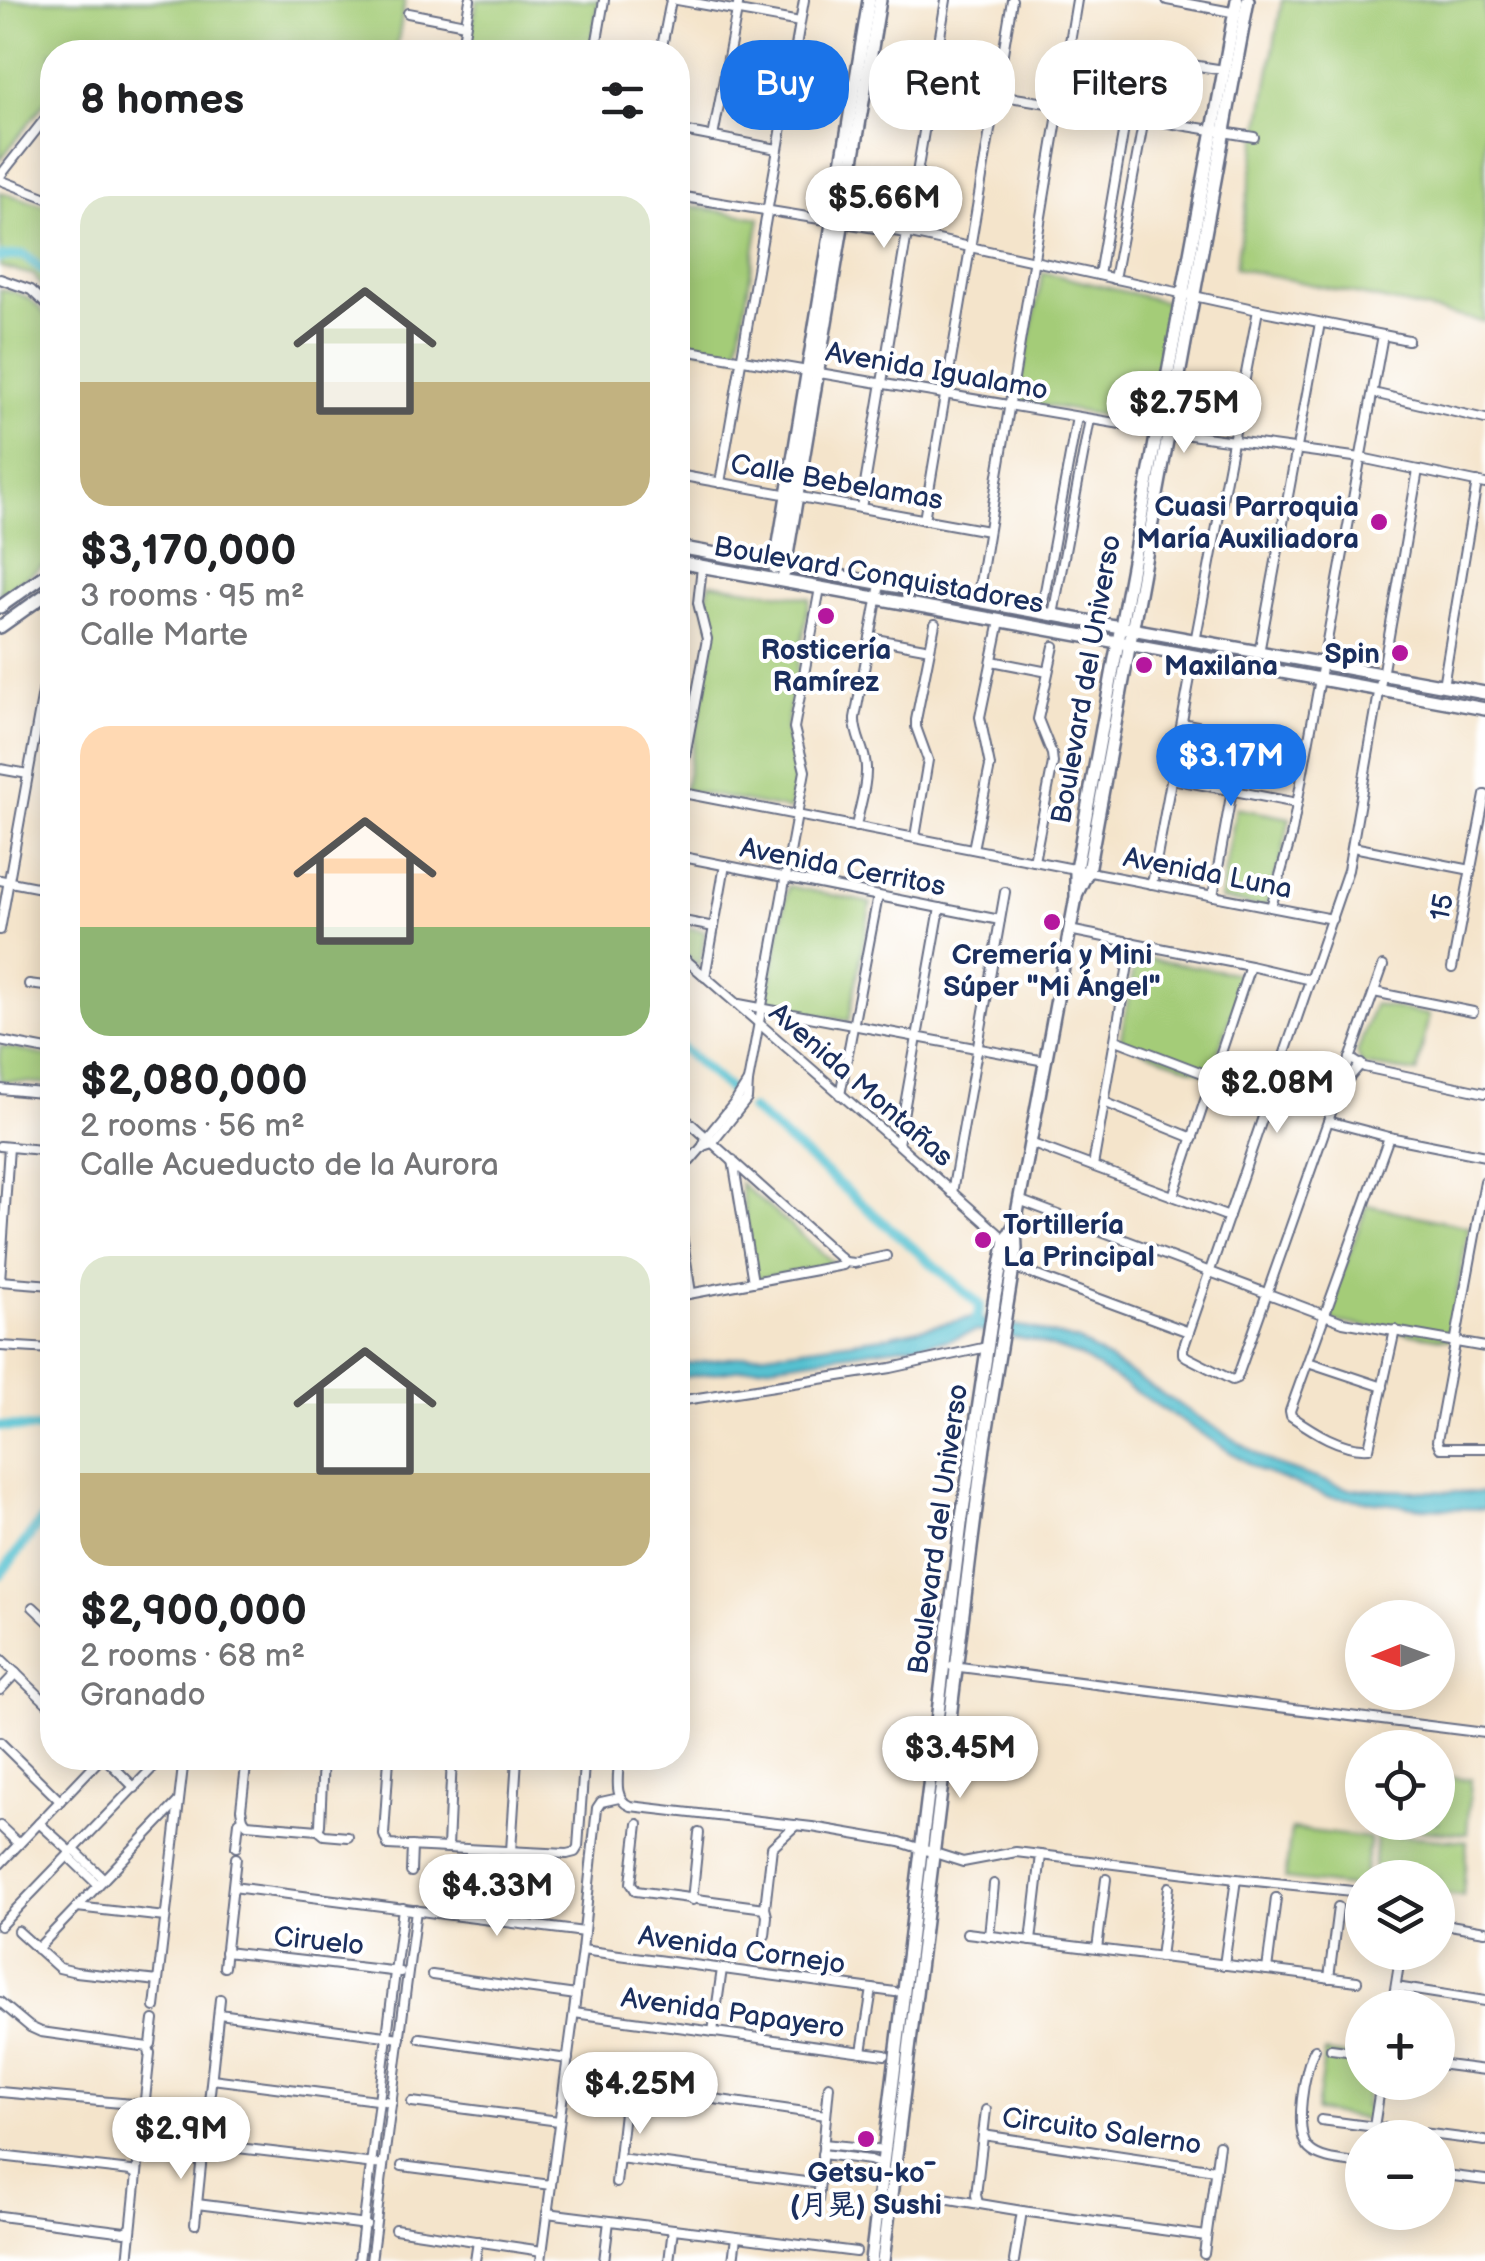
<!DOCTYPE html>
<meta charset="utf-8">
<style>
:root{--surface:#fff;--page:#f2f2f2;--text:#202124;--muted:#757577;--accent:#1a73e8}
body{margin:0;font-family:"Balsamiq Sans","LXGW WenKai TC",sans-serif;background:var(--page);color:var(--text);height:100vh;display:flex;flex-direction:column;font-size:38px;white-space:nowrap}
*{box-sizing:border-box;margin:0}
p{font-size:32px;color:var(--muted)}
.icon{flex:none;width:55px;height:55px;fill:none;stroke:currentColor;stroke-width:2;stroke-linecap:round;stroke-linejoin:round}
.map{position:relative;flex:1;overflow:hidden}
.sheet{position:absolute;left:40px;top:40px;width:650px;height:1730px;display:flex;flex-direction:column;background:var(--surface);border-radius:40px;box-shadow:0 5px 25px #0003}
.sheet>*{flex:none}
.banner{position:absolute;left:720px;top:40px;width:615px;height:90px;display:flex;gap:20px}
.needle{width:65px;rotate:269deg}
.controls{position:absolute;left:1345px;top:1600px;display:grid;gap:20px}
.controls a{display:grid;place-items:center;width:110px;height:110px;border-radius:50%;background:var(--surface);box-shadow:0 5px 25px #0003;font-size:50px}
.price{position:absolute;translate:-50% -85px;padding:0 22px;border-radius:35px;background:#fff;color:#222;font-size:32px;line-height:65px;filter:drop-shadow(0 2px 5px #0008)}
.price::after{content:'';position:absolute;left:50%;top:60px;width:30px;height:22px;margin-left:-15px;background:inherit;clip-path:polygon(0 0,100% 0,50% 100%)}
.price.selected{background:var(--accent);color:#fff}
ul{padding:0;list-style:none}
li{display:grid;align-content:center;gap:20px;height:530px;padding:0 40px}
li span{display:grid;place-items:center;height:310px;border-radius:30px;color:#555}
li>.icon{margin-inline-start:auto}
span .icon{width:180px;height:180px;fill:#fffc;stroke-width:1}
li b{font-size:42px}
h2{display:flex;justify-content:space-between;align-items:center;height:120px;padding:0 40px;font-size:42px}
.pill{padding:0 35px;border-radius:40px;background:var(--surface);box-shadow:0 5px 25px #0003;font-size:35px;line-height:90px}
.pill.selected{background:var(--accent);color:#fff}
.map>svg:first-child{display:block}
.green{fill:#a4cc78;stroke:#607e6b;stroke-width:2.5}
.water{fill:#56c1d0;stroke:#387897;stroke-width:2.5}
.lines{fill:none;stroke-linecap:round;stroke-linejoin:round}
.canal{stroke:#56c1d0;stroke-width:10}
.street-casing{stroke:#676e84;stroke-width:12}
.secondary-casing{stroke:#676e84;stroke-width:16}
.street{stroke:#fff;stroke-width:8}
.secondary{stroke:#fff;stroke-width:11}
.poi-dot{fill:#b5179e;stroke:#fff;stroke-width:4}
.labels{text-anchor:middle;stroke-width:8;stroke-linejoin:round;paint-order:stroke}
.street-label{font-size:28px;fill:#1b2f5e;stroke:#fff}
.poi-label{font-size:28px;font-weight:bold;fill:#1b2f5e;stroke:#fff}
</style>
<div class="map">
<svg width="1485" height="2261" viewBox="0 0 1485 2261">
<rect width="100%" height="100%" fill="#fff"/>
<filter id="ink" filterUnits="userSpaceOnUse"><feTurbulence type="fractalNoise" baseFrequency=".01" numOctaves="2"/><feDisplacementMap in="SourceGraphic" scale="20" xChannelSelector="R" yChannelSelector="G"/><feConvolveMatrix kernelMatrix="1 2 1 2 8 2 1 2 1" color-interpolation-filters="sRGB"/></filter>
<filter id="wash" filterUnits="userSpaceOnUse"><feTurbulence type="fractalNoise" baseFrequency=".0048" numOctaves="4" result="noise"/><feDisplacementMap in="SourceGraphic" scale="40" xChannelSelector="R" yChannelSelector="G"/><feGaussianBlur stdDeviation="2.25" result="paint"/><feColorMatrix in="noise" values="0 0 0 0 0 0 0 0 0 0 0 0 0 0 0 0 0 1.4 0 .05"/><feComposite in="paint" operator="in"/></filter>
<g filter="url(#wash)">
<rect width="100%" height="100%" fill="#f4e4cb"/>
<g class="green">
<path d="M0,0H405L396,52H126L109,49L107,52H52V93L0,160Z"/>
<path d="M477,0H599L590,52H467Z"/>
<path d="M1282,0H1485V322L1235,268Z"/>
<path d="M0,192L52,207V303L34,275L0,267Z"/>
<path d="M678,204L760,218L737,354L678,345Z"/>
<path d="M1043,272L1171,303L1148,423L1017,401Z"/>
<path d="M0,289C25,292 40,304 52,325V559L0,595Z"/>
<path d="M710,583L810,598L786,730L798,767L790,810L684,790L714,639L705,602Z"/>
<path d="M1236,808L1290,818L1282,856L1265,908L1220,899Z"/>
<path d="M788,886L871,903L849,1021L766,1006Z"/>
<path d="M678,926L705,931L700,967L678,948Z"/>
<path d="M1136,957L1247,975L1209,1075L1120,1042Z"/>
<path d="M1374,1004L1429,1015L1417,1073L1362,1065L1357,1053Z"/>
<path d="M0,1046L52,1057V1084L0,1081Z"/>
<path d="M740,1183L835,1264L755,1279Z"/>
<path d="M1367,1205L1469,1227L1449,1340L1325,1320Z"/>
<path d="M1438,1776L1471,1779L1467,1834L1377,1827V1823L1438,1822Z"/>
<path d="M1291,1829L1370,1838L1362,1888L1285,1879Z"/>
<path d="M1376,1834L1467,1841L1463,1896L1438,1894V1878L1373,1877Z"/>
<path d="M1325,2052L1362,2058V2082L1369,2083L1365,2107L1373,2109L1371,2120L1316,2111Z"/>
</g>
<path class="water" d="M969,1318L1024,1327L1079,1341L1271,1463L1349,1489L1485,1493V1509L1423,1508L1326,1496L1260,1471L1079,1356L1034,1341L977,1331L947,1340L678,1378V1365L883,1337Z"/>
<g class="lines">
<g class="canal">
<path d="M0,257L24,255L52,277"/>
<path d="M678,1045L734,1094"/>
<path d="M751,1109L980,1305L976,1323"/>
<path d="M0,1426L52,1430"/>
<path d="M0,1575L39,1524L52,1512"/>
</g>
</g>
</g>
<g filter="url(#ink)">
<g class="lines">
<g class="street-casing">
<g id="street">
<path d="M677,0L800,22"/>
<path d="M1167,0L1237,13"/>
<path d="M408,13L465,24"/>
<path d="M1069,46L1224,70"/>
<path d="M461,52L470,0"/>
<path d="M595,52L604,0"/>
<path d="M661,52L671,0"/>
<path d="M863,73L1254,137"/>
<path d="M678,130L777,149"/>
<path d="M713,137L739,0"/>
<path d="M0,176L52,110"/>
<path d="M0,180L52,200"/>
<path d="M678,196L906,233L1258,310L1408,340"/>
<path d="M1099,275L1126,116"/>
<path d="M0,279L31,290L52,310"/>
<path d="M1114,279L1144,119"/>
<path d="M678,349L1168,432L1361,458L1485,484"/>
<path d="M1373,393L1485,419"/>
<path d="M678,475L988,531"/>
<path d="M720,483L804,0"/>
<path d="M861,508L946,0"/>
<path d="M924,520L1012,0"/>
<path d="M977,601L1077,0"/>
<path d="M1041,613L1077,417"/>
<path d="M1053,615L1090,419"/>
<path d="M870,638L930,649"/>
<path d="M1195,642L1258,310"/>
<path d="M1259,653L1320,323"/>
<path d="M992,661L1048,672"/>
<path d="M1443,686L1477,482"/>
<path d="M1182,723L1307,748"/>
<path d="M0,769L28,774"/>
<path d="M1172,779L1297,803"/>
<path d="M678,792L1332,919"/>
<path d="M678,793L707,639L698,603L702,567"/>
<path d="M856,827C859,808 867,787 866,768C866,750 854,736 855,718L880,584"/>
<path d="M915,837L928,760L916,727V720L935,624"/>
<path d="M1353,847L1471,870"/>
<path d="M973,849L990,766L980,717L1000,621"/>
<path d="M678,856L1000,920"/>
<path d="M1034,861L1053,763L1052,754L1038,719L1054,646"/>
<path d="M0,880L52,890"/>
<path d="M1152,884L1194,656"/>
<path d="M1213,896L1232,790"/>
<path d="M1271,907L1291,837L1383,335"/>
<path d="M678,920L714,927"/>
<path d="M0,930L45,681"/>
<path d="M1069,930L1250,966L1311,980"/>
<path d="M678,953L898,1144L1009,1243"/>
<path d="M1383,966L1237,1378L1232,1380L1187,1357L1183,1354V1349L1348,870L1418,470"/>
<path d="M1452,968L1485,795"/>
<path d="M705,977L725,865"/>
<path d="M29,984L52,987"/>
<path d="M1374,992L1473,1012"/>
<path d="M739,1004L1045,1061"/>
<path d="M1116,1040L1213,1077"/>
<path d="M0,1041L52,1051"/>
<path d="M1350,1058L1364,1067L1485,1093"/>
<path d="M1342,1086L1361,1064"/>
<path d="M0,1089L52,1094"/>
<path d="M840,1095L878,896"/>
<path d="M1104,1102L1193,1138"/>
<path d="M678,1112L845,1262L843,1265L678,1296"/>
<path d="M1328,1121L1389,1137L1485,1156"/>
<path d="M1389,1137L1290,1411L1291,1416C1313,1431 1341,1450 1369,1448L1395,1330"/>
<path d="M1030,1143L1229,1217"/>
<path d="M898,1144L940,908"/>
<path d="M0,1146L52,1151"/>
<path d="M703,1146L712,1143L747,1099L748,1082L805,771L794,728L820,588"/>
<path d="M733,1160L753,1282"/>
<path d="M678,1166L690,1161L703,1146L706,1138L736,1101L748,1082"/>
<path d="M1093,1166L1132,942"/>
<path d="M1485,1181L1437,1441L1440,1448H1485"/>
<path d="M952,1193L1005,892"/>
<path d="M1173,1196L1250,966"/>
<path d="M1019,1200L1343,1322L1485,1347"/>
<path d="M678,1209L691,1293"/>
<path d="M845,1262L854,1263L886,1256"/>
<path d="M1013,1267L1189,1332"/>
<path d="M0,1281L9,1147"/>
<path d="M0,1281L52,1285"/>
<path d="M0,1346L52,1349"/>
<path d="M1308,1362L1383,1387"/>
<path d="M678,1401L891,1368L987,1347"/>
<path d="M33,1607L52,1625"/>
<path d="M1,1659L52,1708"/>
<path d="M952,1666L1485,1733"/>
<path d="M0,1690L16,1673"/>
<path d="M0,1742L60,1801"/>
<path d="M105,1758L135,1788"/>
<path d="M247,1758L322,1767"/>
<path d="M389,1758L384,1835L388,1845L567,1854L575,1852L578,1847L584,1764L576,1758"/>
<path d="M619,1758C619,1774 612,1799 630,1806L812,1827L900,1842L963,1862L1016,1852L1236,1879L1362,1892"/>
<path d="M243,1819L247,1824L318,1830L324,1835L348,1837"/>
<path d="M39,1823L71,1852"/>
<path d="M638,1824L631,1883L636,1891L765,1908"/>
<path d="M0,1826L19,1844"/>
<path d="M318,1830L320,1825L323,1758"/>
<path d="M236,1847L239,1822L243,1819L241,1809L247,1758"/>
<path d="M448,1847L452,1758"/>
<path d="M74,1850L104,1879"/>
<path d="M511,1851L517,1758"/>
<path d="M68,1856L98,1885"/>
<path d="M0,1864L101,1758"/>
<path d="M411,1872L412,1846"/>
<path d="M233,1887L584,1932"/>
<path d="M692,1900L699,1833"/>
<path d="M77,1907L165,1917"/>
<path d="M1438,1923L1485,1931"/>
<path d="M0,1926L162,1758"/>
<path d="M18,1931L59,1968L76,1972L158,1981"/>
<path d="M967,1933L1357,1981"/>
<path d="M765,1935L767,1916L765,1908L772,1847L796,1825"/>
<path d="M989,1936L994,1884"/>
<path d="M1031,1941L1041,1855"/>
<path d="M37,1949L178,1802"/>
<path d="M1097,1949L1106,1879"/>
<path d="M582,1950L895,1992"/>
<path d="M225,1952L400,1972"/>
<path d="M1160,1957L1169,1887"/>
<path d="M1224,1965L1236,1879"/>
<path d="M224,1967L236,1858"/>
<path d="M1267,1970L1276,1898"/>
<path d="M432,1975L576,1995"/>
<path d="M1329,1978L1338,1907"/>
<path d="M1396,1987L1485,2001"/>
<path d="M0,2002L30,2027L41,2032L148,2047"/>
<path d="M155,2007L184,1758"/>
<path d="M1392,2008L1401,1952"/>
<path d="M574,2013L885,2055"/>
<path d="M219,2014L400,2038"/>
<path d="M713,2032L722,1969"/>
<path d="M420,2038L568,2059"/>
<path d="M1315,2049C1304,2067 1293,2133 1309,2149C1321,2161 1346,2161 1362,2164"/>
<path d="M1331,2049L1362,2053"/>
<path d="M862,2052L872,1989"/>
<path d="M1438,2064L1485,2070"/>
<path d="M212,2079L392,2102"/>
<path d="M602,2083L826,2115"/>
<path d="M0,2092L143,2105"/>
<path d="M209,2102L220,1999"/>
<path d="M412,2102L559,2121"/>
<path d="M1321,2120L1485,2141"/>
<path d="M1374,2127L1381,2082"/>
<path d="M983,2135L1215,2170"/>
<path d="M141,2137L150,2053L148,2047L151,2044L154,2020"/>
<path d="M204,2144L383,2165"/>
<path d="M823,2144L886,2150"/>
<path d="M822,2154L870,2160L884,2165"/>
<path d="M0,2156L131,2171L136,2174"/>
<path d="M619,2158L813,2183L819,2179"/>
<path d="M402,2166L551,2185"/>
<path d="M1438,2174L1485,2180"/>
<path d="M616,2183L627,2086"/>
<path d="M944,2198L1022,2211L1206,2236"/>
<path d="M818,2201L829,2086"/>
<path d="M978,2203L976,2195L986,2110"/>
<path d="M197,2204L366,2225"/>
<path d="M547,2213L856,2252"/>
<path d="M0,2216L125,2232L130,2229"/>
<path d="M195,2224L205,2126"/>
<path d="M395,2229L542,2251"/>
<path d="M1204,2254L1219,2145"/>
<path d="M128,2261L140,2145"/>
<path d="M359,2261L403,1908"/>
<path d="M371,2261L416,1910"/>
<path d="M475,2261L478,2241"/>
<path d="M541,2261L582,1950L597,1808L601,1802L619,1798"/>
<path d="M604,2261L609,2221"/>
<path d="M669,2261L673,2229"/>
<path d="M733,2261L736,2237"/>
<path d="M1014,2261L1022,2211"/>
</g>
</g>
<g class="secondary-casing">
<g id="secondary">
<path d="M678,547L1485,693"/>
<path d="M678,562L1485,709"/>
<path d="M775,568L869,0"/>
<path d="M784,573L880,0"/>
<path d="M0,607L52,570"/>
<path d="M0,627L52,590"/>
<path d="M1077,893L1088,871L1248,0"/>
<path d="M871,2261L961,1524L995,1296L1006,1240L1015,1224"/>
<path d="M883,2261L971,1548L984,1447L1016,1249L1015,1224L1076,897V869L1237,0"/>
</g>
</g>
<use href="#street" class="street"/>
<use href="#secondary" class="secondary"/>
</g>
</g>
<g class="poi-dot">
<circle cx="1379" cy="522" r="10"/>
<circle cx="826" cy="616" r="10"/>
<circle cx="1400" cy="653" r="10"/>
<circle cx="1144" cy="665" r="10"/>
<circle cx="1052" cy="922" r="10"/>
<circle cx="983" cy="1240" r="10"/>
<circle cx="866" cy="2139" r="10"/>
</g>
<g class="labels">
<g class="street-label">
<text transform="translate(937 370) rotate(10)" y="10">Avenida Igualamo</text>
<text transform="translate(837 481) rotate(10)" y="10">Calle Bebelamas</text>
<text transform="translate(879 574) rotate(10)" y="10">Boulevard Conquistadores</text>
<text transform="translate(1085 679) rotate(-80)" y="10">Boulevard del Universo</text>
<text transform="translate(843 866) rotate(11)" y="10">Avenida Cerritos</text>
<text transform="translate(1208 872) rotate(11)" y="10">Avenida Luna</text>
<text transform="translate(1441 907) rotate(-79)" y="10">15</text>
<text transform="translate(862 1084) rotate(41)" y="10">Avenida Montañas</text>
<text transform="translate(937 1529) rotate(-82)" y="10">Boulevard del Universo</text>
<text transform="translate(319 1940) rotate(6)" y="10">Ciruelo</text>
<text transform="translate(742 1949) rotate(8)" y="10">Avenida Cornejo</text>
<text transform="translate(733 2012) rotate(8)" y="10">Avenida Papayero</text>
<text transform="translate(1102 2130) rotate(8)" y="10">Circuito Salerno</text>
</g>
<g class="poi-label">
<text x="1359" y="516" text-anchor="end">Cuasi Parroquia<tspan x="1359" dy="32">María Auxiliadora</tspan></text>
<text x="826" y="659">Rosticería<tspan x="826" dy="32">Ramírez</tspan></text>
<text x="1380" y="663" text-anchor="end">Spin</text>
<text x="1164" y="675" text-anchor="start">Maxilana</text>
<text x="1052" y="964">Cremería y Mini<tspan x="1052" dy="32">Súper "Mi Ángel"</tspan></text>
<text x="1003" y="1234" text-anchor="start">Tortillería<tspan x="1003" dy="32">La Principal</tspan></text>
<text x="866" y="2182">Getsu-kо̄<tspan x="866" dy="32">(月晃) Sushi</tspan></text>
</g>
</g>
</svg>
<div class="controls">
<a><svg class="needle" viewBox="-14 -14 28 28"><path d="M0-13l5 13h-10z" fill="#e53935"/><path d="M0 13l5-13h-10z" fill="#757577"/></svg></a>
<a><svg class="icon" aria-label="locate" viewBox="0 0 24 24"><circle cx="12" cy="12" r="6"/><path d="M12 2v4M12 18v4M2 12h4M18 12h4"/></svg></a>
<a><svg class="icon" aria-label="layers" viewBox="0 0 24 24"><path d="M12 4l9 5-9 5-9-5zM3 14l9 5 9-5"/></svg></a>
<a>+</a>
<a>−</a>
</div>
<b class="price" style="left:884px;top:251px">$5.66M</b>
<b class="price" style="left:1184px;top:456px">$2.75M</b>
<b class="price selected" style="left:1231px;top:809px">$3.17M</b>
<b class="price" style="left:1277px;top:1136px">$2.08M</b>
<b class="price" style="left:960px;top:1801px">$3.45M</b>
<b class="price" style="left:497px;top:1939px">$4.33M</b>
<b class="price" style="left:640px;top:2137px">$4.25M</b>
<b class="price" style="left:181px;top:2182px">$2.9M</b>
<div class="banner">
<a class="pill selected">Buy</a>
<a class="pill">Rent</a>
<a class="pill">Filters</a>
</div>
<section class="sheet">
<h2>8 homes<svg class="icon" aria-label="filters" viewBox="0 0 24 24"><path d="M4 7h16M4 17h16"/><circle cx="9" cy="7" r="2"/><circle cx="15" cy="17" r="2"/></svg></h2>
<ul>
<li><span style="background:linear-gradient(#dfe7d0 60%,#c2b280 0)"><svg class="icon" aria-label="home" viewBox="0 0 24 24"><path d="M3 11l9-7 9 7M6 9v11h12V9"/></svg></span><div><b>$3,170,000</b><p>3 rooms · 95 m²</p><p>Calle Marte</p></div></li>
<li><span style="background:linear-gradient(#ffd9b3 65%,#8fb573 0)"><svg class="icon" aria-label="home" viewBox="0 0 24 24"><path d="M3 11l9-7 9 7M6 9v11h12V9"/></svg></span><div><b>$2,080,000</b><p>2 rooms · 56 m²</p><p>Calle Acueducto de la Aurora</p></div></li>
<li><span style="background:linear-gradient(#dfe7d0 70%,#c2b280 0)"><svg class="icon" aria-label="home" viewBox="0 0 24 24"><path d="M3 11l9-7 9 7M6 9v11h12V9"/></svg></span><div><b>$2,900,000</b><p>2 rooms · 68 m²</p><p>Granado</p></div></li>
</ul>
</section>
</div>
